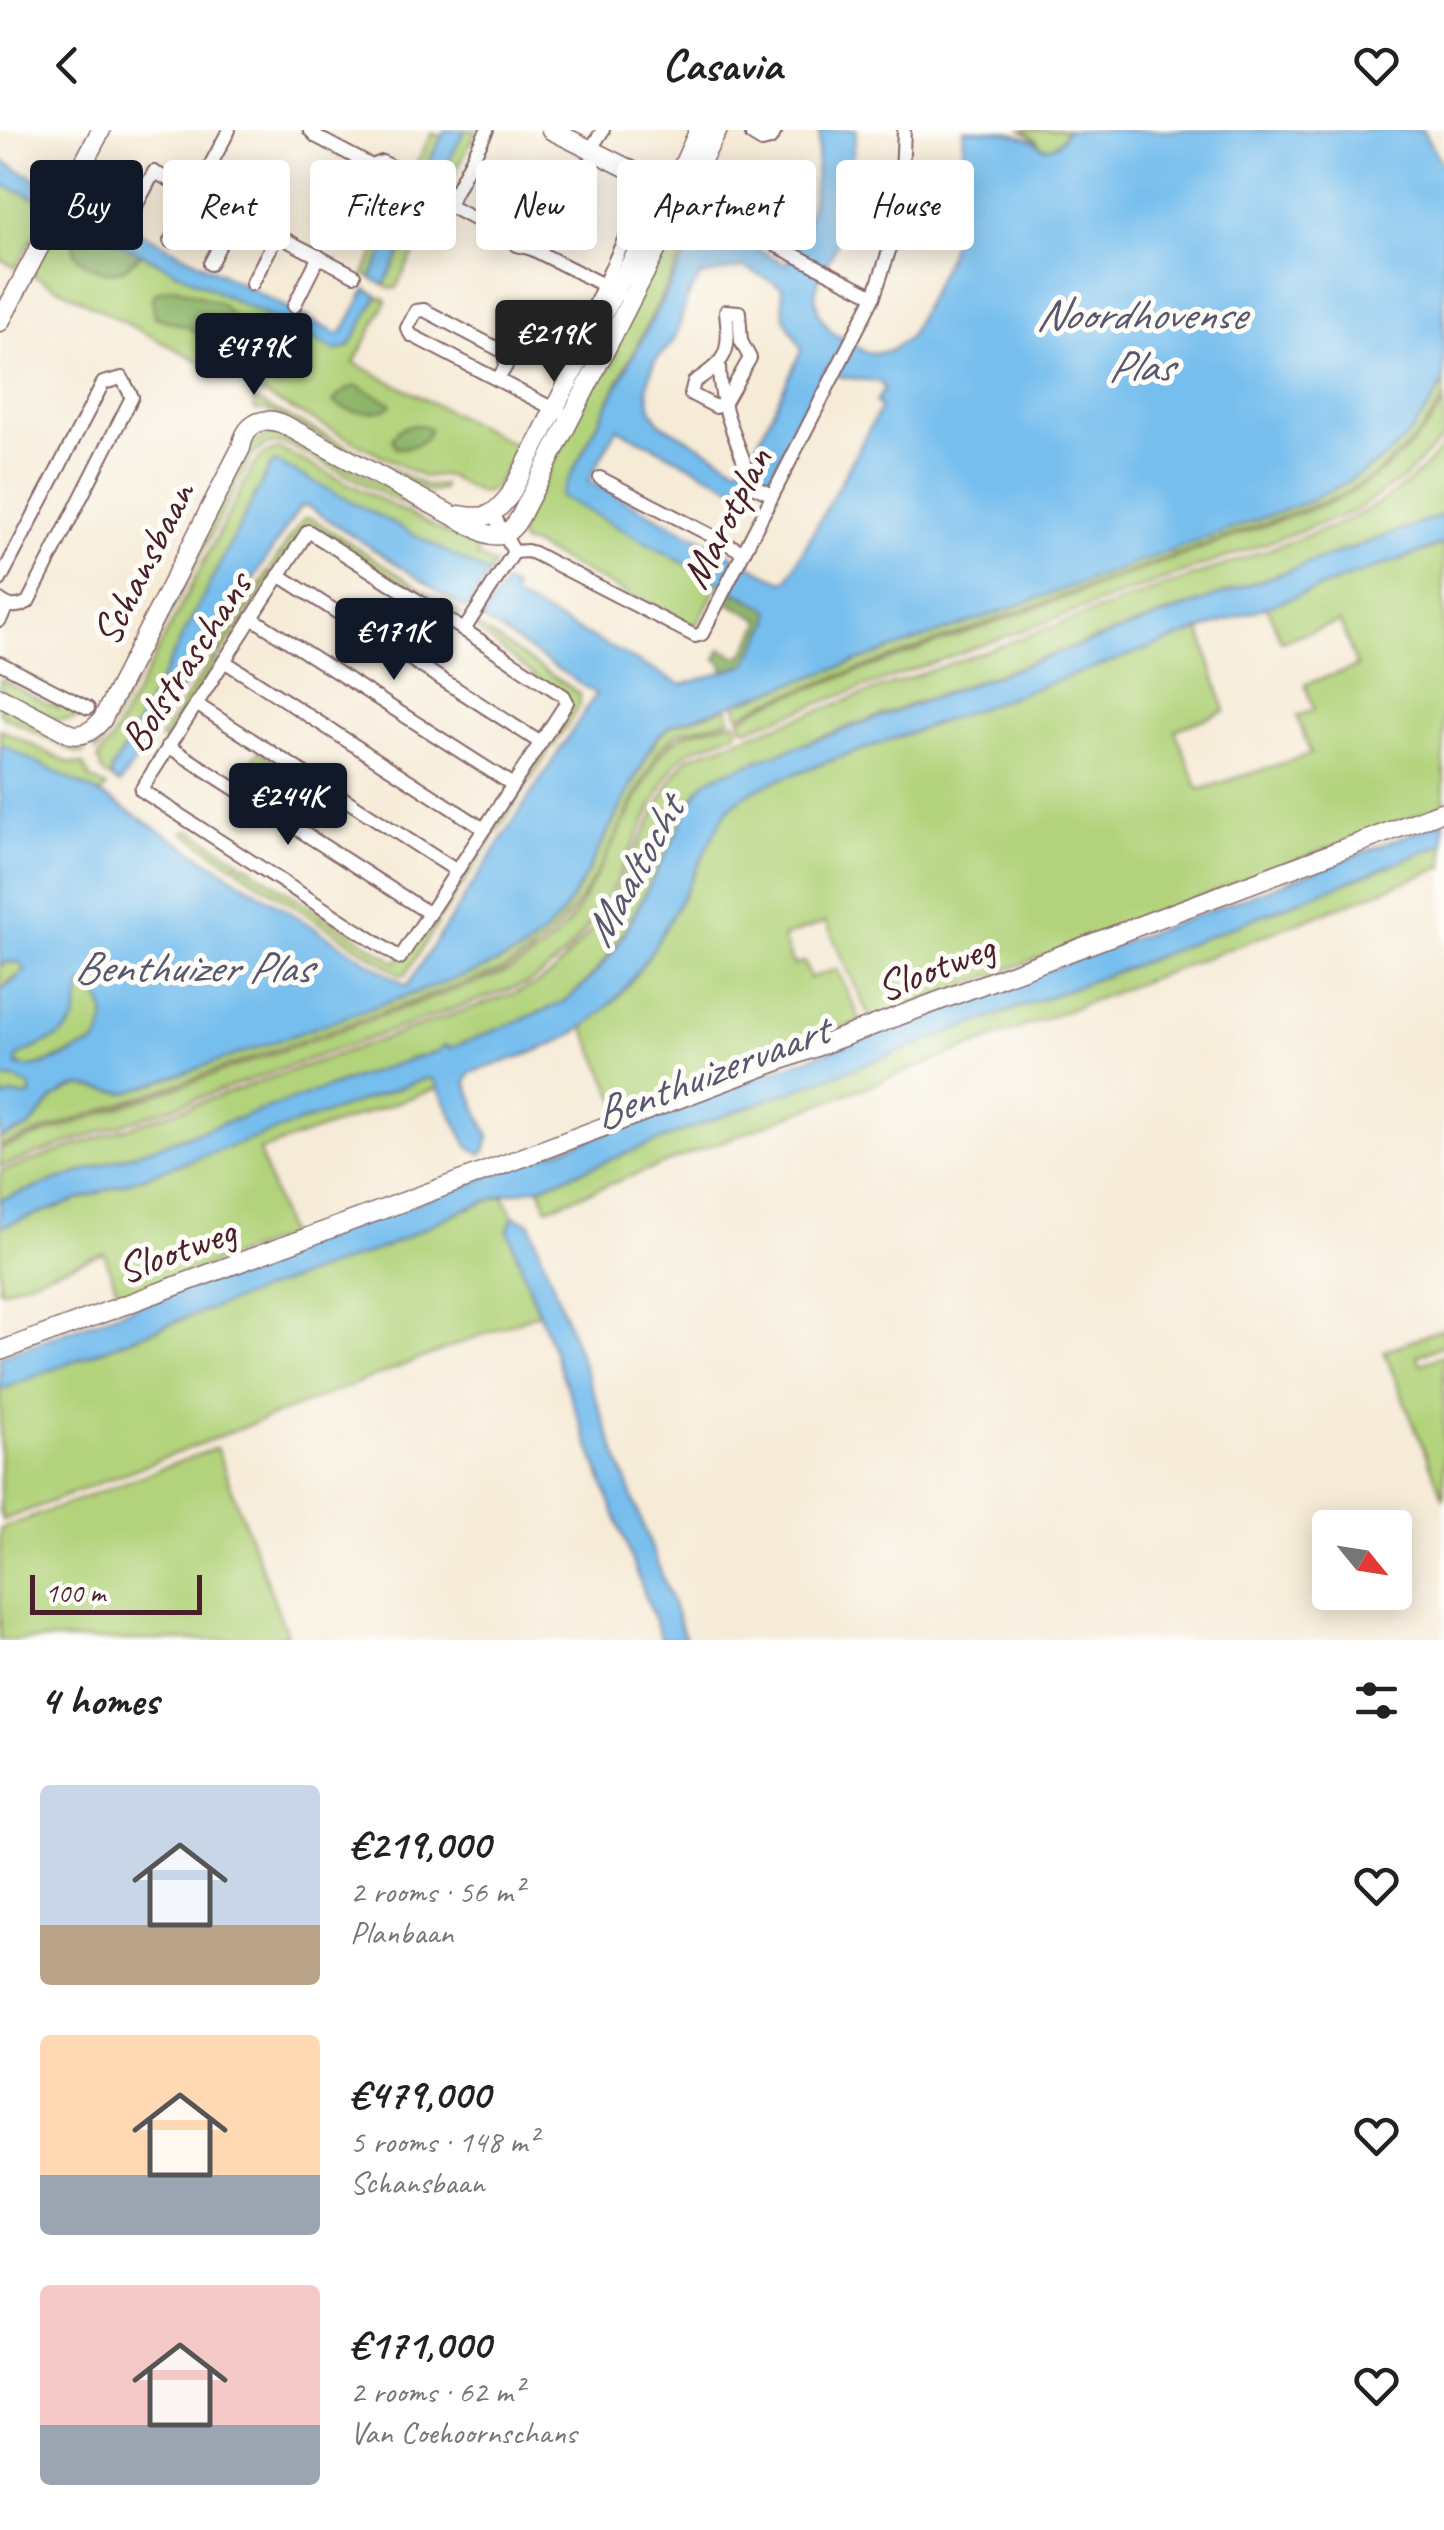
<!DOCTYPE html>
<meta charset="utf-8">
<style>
:root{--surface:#fff;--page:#f6f6f6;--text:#222;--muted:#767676;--accent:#111827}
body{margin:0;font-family:Caveat,sans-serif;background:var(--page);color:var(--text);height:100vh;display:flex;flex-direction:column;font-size:38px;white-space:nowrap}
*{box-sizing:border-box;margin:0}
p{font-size:32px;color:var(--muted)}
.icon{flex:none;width:55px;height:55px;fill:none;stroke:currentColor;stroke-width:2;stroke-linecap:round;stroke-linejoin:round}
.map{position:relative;height:1510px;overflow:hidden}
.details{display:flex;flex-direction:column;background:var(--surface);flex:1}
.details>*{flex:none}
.top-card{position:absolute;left:30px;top:30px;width:1385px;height:90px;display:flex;gap:20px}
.needle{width:65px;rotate:120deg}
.controls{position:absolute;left:1312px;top:1380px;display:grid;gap:20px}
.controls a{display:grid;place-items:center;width:100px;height:100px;border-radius:10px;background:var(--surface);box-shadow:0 5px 25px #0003;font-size:50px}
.scale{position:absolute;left:30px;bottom:25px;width:172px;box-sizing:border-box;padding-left:10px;border:5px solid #4a1f2b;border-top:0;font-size:28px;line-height:35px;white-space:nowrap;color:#4a1f2b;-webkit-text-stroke:8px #fdfcf7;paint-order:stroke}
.price{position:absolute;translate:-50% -85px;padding:0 22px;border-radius:10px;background:var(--accent);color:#fff;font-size:32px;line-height:65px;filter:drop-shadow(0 2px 5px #0008)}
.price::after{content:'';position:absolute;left:50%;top:60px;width:30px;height:22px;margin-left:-15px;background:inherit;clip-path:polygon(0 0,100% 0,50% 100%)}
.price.current{background:#222;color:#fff}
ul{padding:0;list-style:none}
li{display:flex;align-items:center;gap:30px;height:250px;padding:0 40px}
li span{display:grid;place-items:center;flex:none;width:280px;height:200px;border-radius:10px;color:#555}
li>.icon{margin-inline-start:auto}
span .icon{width:120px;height:120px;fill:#fffc;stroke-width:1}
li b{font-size:42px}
h2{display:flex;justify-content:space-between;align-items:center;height:120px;padding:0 40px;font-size:42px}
.pill{padding:0 35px;border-radius:10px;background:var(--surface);box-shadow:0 5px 25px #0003;font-size:35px;line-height:90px}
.pill.current{background:var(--accent);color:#fff}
header{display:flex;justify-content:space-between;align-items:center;height:130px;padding:0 40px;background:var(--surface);font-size:45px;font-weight:700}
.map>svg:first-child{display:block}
.green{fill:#b2d37b;stroke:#7e7953;stroke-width:2.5}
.forest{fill:#8db56b;stroke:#6c6a4b;stroke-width:2.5}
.water{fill:#76beee;stroke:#606e8c;stroke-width:2.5;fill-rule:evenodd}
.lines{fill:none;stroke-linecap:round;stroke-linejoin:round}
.street-casing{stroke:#866667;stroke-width:16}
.secondary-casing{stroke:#866667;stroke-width:21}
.street{stroke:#fff;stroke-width:12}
.secondary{stroke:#fff;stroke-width:18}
.labels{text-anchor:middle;stroke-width:10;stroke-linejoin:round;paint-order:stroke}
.street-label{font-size:42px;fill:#4a1f2b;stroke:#fdfcf7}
.water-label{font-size:45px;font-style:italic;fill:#59576f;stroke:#fdfcf7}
</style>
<header><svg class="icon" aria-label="back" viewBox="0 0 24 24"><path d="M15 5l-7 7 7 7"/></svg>Casavia<svg class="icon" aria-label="heart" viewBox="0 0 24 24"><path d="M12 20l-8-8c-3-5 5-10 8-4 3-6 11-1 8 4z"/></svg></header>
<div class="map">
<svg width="1444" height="1510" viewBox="0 0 1444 1510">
<rect width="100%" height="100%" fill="#fdfcf7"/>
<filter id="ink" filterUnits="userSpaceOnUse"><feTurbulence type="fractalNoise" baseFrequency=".01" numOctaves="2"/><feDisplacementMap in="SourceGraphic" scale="20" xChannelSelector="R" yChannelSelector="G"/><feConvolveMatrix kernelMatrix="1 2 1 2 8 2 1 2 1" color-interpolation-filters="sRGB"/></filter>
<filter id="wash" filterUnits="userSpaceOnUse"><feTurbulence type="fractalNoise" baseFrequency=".0048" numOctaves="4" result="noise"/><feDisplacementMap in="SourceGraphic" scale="40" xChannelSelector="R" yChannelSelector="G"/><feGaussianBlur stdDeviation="2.25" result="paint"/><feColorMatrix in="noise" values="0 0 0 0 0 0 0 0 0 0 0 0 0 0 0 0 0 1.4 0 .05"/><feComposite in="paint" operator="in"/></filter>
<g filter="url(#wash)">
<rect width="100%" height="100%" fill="#f6ebd7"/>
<g class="green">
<path d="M465,0H477L396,158L392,159L384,155Z"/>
<path d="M1022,0H1066C1061,12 1056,18 1042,18L1036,10Z"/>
<path d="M432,3L442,7L371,148L364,144L389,95L393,80Z"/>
<path d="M0,54L52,74L16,138L0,129Z"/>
<path d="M62,83L83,95L76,98C68,130 82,132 107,143L123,139L142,124L336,221L349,217L378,166L387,170L354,233L517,316L496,356C478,372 467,354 449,347C441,344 432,346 423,347L31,144Z"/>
<path d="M696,98L561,366L719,452L698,493L686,494L528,413L526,415C518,411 518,407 520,398L667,108L673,109Z"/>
<path d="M1444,250V268L1420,304L1374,346L1338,367L764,573L739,586L735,574L1310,371C1374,341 1413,315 1444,250Z"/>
<path d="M253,269L426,356L443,355L442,360L429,363L266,280H255Z"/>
<path d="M1444,273V307L1403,349L1353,382L748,599L743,597L740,589L764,575L1339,369C1383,345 1417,316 1444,273Z"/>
<path d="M269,304L283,305L294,309L482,404L483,415L290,316C274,310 264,314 252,326L100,618L96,621L94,614L100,607L248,317Z"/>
<path d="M1444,315V385L848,597L707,651L699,659C684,689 668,720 652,750C627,797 605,843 560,874L451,918L448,916L438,922L414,928L0,1070V1042L515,863L535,855L552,844L598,793L676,642L689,627L1334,396C1377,378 1415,352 1444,315Z"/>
<path d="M280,319L480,420L476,426L494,435L489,444L271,336L125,618L111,641L112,649L103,643L98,628L110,613L254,335C262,325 268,321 280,319Z"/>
<path d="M304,388L312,389L462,485L455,487L313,399L276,440L271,437Z"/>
<path d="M1444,414V675L874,890L869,886L826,792L783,807L793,835L804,832L810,848L837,839L861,891L622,984L584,897L618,867L646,831L724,685C743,659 780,650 810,638L1200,500L1225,581L1175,600L1199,660L1311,624L1297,586L1314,580L1305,554L1357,537L1340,492L1281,511L1267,476Z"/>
<path d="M269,441L273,445L220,526L216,523Z"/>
<path d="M477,496L580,564V575L552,618L547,615L549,608L571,574L479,502Z"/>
<path d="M213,527L218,530L170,606L164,611L160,608Z"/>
<path d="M0,549L52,576L56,569L60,571L56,578L58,579L63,573L71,576L76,589L57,590L0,560Z"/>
<path d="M0,574L84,616V623H77L0,584Z"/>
<path d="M727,577L730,588L727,590L678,603L661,618C614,696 589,801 500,841L0,1016V1008L29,998L53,969L69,959L81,956L127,963L481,840L521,822L545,803L562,785L581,755L657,608L672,595Z"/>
<path d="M735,591L738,599L736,603L689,621L675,634C632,704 604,811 528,853L0,1037V1019L501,844C531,831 557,810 576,783L658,629C678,597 704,601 735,591Z"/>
<path d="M0,599L69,633L83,635L91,649L107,657L100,664L0,614Z"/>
<path d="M544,619L549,622L496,703L492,700L494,693Z"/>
<path d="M258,621L272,630L251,663L237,654Z"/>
<path d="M191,700L240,731L235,737L183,702Z"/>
<path d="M488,705L493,708L440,789L436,786L438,779Z"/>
<path d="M1444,714V737L547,1078L540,1057L707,992L1140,833Z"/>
<path d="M243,733L396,832L434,790L438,793L405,845H401L239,740Z"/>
<path d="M9,832L20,833L25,837L26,841L10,851L0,861V835Z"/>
<path d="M83,852C105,867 112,890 96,913L35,937L23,938L17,935L16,928C30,917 46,915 60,905C77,894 78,872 81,853Z"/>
<path d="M427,948L434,949L438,958L259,1021L288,1106L120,1168L104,1123L0,1161V1097Z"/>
<path d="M0,949H15L29,956L32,964L28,967L16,965L0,968Z"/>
<path d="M503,1065L513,1086L508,1100L539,1183L3,1390L0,1381V1260Z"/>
<path d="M1444,1198V1215L1417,1226L1421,1234L1444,1225V1369L1384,1221Z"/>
<path d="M216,1318L287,1504L271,1510H0V1399Z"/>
</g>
<g class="forest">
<path d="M83,95L142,124L123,139L107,143C81,132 68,130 76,98Z"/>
<path d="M175,157L221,174L247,201L246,219L233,225L219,221L190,198L155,187L152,170L156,162Z"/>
<path d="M277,225L298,226L307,232L308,241C288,256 270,265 254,239L255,232Z"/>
<path d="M358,256L391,273V276C374,286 349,283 333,272C339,263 347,258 358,256Z"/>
<path d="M415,295L425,296L430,299C425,315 411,318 396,318L392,309C398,299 403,296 415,295Z"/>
<path d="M735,462L770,480V492L746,535L724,541L721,532L716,529L721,519L737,527L744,524L762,491L729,473Z"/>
</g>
<g class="water">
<path d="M445,0H465L384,155L371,148Z"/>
<path d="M820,0H857L835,118L820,145L815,164L819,184L830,201L865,222L877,223L890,221L909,207L948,126L961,71L964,0C993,0 1023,0 1043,18C1056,18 1061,12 1066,0H1422L1444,37V250C1413,315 1374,341 1310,371L1003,481L672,595L656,608L581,754L562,784L545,803L522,822L481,840L127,963L81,956L69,959L53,969L29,998L0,1008V968L16,965L28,967L32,963L29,956L15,949H0V861L26,841L20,833L9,832L0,835V614L111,670L407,856L596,564L482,489L505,453L515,459L512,466L682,555L746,535L770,492V480L560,366L703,92L786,134C815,94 816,47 820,0ZM744,137L782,157L784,188L802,219L750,329L737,337L660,293L651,279L647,256L654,232L671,214L678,201L686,170L700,146ZM826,238L842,247L880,252L884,259L876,272L881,277L788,449L783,452L588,351L617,298L745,363L747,358L746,352L755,342L769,348ZM84,853C105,867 112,891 96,913C76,921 36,944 17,935V928C33,915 61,912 72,894C79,883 79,866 81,854Z"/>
<path d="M0,30L336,203H342L366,159L378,166L349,217L336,221L83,95L62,83L52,74L0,54Z"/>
<path d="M276,332L489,444L466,479L307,376L300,377L120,654L112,649L111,641L125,618L271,335Z"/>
<path d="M1444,385V414L810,638C780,650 743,659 724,685C687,754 649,850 585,896C552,920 508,930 470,943L466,952L489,1007L485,1021L481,1024L468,1016L434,950L427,948L0,1097V1070L414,928L438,922L443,916L451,918L560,874C586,857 605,834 622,808L699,659L706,651L718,645Z"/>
<path d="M1444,691V714L1140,833L707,992L540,1057L503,1065L460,1081L385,1117L182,1189L0,1260V1226L1268,759Z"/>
<path d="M513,1086L530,1093L686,1510H662L508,1100Z"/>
</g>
</g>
<g filter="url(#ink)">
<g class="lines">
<g class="street-casing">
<g id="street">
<path d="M310,0L317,7L372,36L376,43L390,50L395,38L382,32L372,36"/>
<path d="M487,0L450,72L453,78L512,109L517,115L532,119L631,169"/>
<path d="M751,0L752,5L762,11L770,9L776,0"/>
<path d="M590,20L603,0"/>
<path d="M694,73L874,166"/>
<path d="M128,91L154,42L354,145"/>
<path d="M170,111L229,0"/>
<path d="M210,134L236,84"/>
<path d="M252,154L277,105"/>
<path d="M294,176L319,126"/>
<path d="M726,181L739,182L741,211L750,228L724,274L716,277L691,264L694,252C729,229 730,222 726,181Z"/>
<path d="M587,192L624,110"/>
<path d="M719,236C719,277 740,317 753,356L772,365"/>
<path d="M498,249L506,236L504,222L424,180L416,181L407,198L411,205L571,288"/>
<path d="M600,348L743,422"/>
<path d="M514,422L527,421L534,423L695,506L702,504L874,166L900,88L904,0"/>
<path d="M279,445L541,613"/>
<path d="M0,450L103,253L122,248L132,267L28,472C17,478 10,478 0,470"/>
<path d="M252,488L513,655"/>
<path d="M0,490L7,476"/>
<path d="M464,500L564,566L567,572L400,828L141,660L308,401L464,500L514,422L493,384"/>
<path d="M224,531L484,699"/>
<path d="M0,533L88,578"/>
<path d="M196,574L457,741"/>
<path d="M168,616L430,784"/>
</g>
</g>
<g class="secondary-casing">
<g id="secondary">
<path d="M551,0L659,54"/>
<circle cx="676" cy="64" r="20"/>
<path d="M679,44L699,0"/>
<path d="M691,50L718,0"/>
<path d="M0,192L101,0"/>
<path d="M460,385C487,390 493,386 510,365L615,161L662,78"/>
<path d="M0,567L70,604C84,607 93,600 102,590L241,318C245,294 262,285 283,294L485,403C502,410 512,401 520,387L675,84"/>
<path d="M0,1221L473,1046L1444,681"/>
</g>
</g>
<use href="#street" class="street"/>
<use href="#secondary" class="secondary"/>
</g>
</g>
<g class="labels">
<g class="street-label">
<text transform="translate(725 387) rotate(-63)" y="15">Marotplan</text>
<text transform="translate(142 433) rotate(-63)" y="15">Schansbaan</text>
<text transform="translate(185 531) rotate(-57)" y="15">Bolstraschans</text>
<text transform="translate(935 836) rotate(-21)" y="15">Slootweg</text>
<text transform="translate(176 1119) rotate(-20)" y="15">Slootweg</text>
</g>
<g class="water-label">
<text x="1140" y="199">Noordhovense<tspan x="1140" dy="52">Plas</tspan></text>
<text transform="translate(632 741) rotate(-61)" y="16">Maaltocht</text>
<text x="192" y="852">Benthuizer Plas</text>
<text transform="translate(710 941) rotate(-21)" y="16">Benthuizervaart</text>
</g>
</g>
</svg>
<div class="controls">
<a><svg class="needle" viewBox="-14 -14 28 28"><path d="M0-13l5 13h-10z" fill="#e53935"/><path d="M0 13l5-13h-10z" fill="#767676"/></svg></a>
</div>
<div class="scale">100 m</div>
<b class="price current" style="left:554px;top:255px">€219K</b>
<b class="price" style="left:254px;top:268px">€479K</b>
<b class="price" style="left:394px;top:553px">€171K</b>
<b class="price" style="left:288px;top:718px">€244K</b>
<div class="top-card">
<a class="pill current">Buy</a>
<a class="pill">Rent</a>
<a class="pill">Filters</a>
<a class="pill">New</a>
<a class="pill">Apartment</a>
<a class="pill">House</a>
</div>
</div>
<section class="details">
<h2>4 homes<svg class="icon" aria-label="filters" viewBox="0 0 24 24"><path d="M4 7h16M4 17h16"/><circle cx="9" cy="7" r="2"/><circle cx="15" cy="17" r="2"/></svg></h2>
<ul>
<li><span style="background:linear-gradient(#c9d6e8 70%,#b9a48a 0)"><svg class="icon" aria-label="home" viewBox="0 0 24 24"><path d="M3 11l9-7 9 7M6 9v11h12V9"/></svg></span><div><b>€219,000</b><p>2 rooms · 56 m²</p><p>Planbaan</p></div><svg class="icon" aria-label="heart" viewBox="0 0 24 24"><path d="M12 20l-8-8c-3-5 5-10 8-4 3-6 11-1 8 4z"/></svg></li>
<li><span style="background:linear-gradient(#ffd9b3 70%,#9aa5b1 0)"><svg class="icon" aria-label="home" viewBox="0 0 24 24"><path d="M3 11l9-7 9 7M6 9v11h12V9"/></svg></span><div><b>€479,000</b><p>5 rooms · 148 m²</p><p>Schansbaan</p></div><svg class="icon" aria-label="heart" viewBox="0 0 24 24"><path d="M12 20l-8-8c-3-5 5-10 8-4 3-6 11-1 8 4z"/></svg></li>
<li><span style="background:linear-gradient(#f6c9c9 70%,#9aa5b1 0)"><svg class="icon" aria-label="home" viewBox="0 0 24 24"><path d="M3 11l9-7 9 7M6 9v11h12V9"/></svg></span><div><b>€171,000</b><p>2 rooms · 62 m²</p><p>Van Coehoornschans</p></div><svg class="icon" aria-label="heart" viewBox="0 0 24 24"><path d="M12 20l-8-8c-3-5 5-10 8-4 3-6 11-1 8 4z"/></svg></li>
</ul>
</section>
